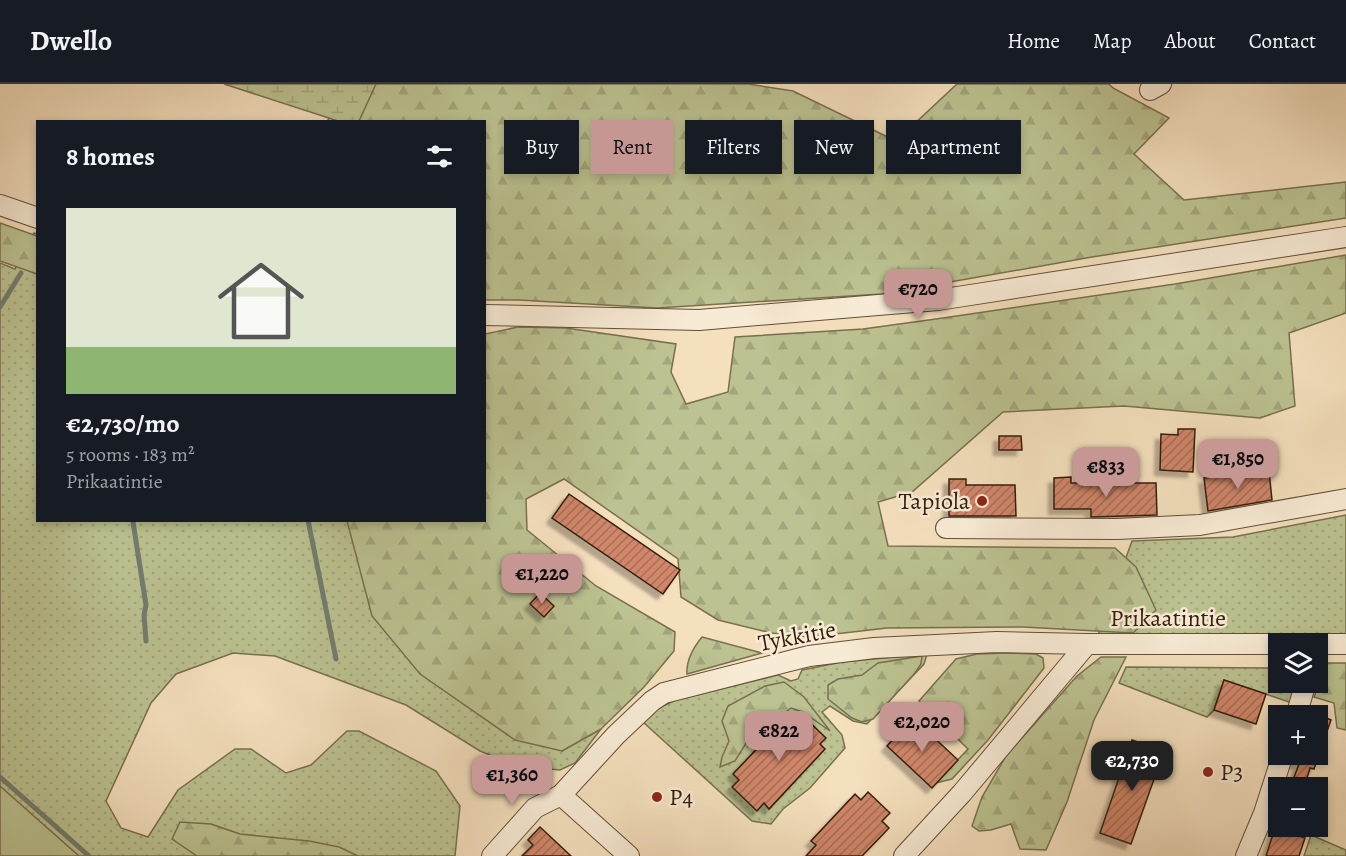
<!DOCTYPE html>
<meta charset="utf-8">
<style>
:root{--surface:#171b24;--page:#242831;--text:#f1f3f6;--muted:#9ea1a6;--line:#363941;--accent:#c59692}
body{margin:0;font-family:Alegreya,serif;background:var(--page);color:var(--text);height:100vh;display:flex;flex-direction:column;font-size:22px;white-space:nowrap}
*{box-sizing:border-box;margin:0}
p{font-size:20px;color:var(--muted)}
.icon{flex:none;width:33px;height:33px;fill:none;stroke:currentColor;stroke-width:2;stroke-linecap:round;stroke-linejoin:round}
.map{position:relative;flex:1;overflow:hidden}
.side{position:absolute;left:36px;top:36px;width:450px;height:402px;display:flex;flex-direction:column;background:var(--surface);border-radius:0px;box-shadow:0 3px 9px #0003}
.side>*{flex:none}
.guide{position:absolute;left:504px;top:36px;width:570px;height:54px;display:flex;gap:12px}
.fabs{position:absolute;left:1268px;top:549px;display:grid;gap:12px}
.fabs a{display:grid;place-items:center;width:60px;height:60px;border-radius:0px;background:var(--surface);box-shadow:0 3px 9px #0003;font-size:30px}
.price{position:absolute;translate:-50% -51px;padding:0 14px;border-radius:12px;background:var(--accent);color:#111;font-size:20px;line-height:39px;filter:drop-shadow(0 2px 3px #0008)}
.price::after{content:'';position:absolute;left:50%;top:36px;width:18px;height:14px;margin-left:-9px;background:inherit;clip-path:polygon(0 0,100% 0,50% 100%)}
.price.active{background:#222;color:#fff}
ul{padding:0;list-style:none}
li{display:grid;align-content:center;gap:12px;height:318px;padding:0 30px}
li span{display:grid;place-items:center;height:186px;border-radius:0px;color:#555}
li>.icon{margin-inline-start:auto}
span .icon{width:108px;height:108px;fill:#fffc;stroke-width:1}
li b{font-size:26px}
h2{display:flex;justify-content:space-between;align-items:center;height:72px;padding:0 30px;font-size:26px}
.pill{padding:0 21px;border-radius:0px;background:var(--surface);box-shadow:0 3px 9px #0003;font-size:21px;line-height:54px}
.pill.active{background:var(--accent);color:#111}
header{display:flex;align-items:center;gap:36px;box-sizing:border-box;height:84px;padding:0 30px;background:var(--surface);border-bottom:2px solid var(--line)}
header strong{font-size:28px}
nav{display:flex;gap:33px;margin-inline-start:auto;font-size:21px}
.map>svg:first-child{display:block}
.green{fill:url(#green-dots);stroke:#78704e;stroke-width:1.5}
.forest{fill:url(#forest-firs);stroke:#78704e;stroke-width:1.5}
.wetland{fill:url(#wetland-marsh);stroke:#78704e;stroke-width:1.5}
.pitch{fill:#bcc291;stroke:#78704e;stroke-width:1.5}
.lines{fill:none;stroke-linecap:round;stroke-linejoin:round}
.stream{stroke:#727d6f;stroke-width:5}
.building{fill:url(#building-hatch);stroke:#341d0a;stroke-width:1.5;filter:url(#shadow)}
.street-casing{stroke:#644e37;stroke-width:22}
.street{stroke:#f8ebd5;stroke-width:20}
.poi-dot{fill:#8f2418;stroke:#f8ebd5;stroke-width:2}
.labels{text-anchor:middle;stroke-width:5;stroke-linejoin:round;paint-order:stroke}
.poi-label{font-size:24px;fill:#341d0a;stroke:#f8ebd5;text-anchor:start}
.street-label{font-size:24px;fill:#341d0a;stroke:#f8ebd5}
</style>
<header>
<strong>Dwello</strong>
<nav><a>Home</a><a>Map</a><a>About</a><a>Contact</a></nav>
</header>
<div class="map">
<svg width="1346" height="772" viewBox="0 0 1346 772">
<defs>
<pattern id="green-dots" width="8" height="8" patternUnits="userSpaceOnUse" patternTransform="scale(1.5)"><rect width="8" height="8" fill="#bcc291"/><path d="M2 2h.1M6 6h.1" fill="none" stroke="#a2a67c" stroke-width="1.8" stroke-linecap="round"/></pattern>
<pattern id="forest-firs" width="22" height="20" patternUnits="userSpaceOnUse" patternTransform="scale(1.5)"><rect width="22" height="20" fill="#bcc291"/><path d="M5 1l3.5 6h-7zM16 11l3.5 6h-7z" fill="#a2a67c"/></pattern>
<pattern id="wetland-marsh" width="20" height="14" patternUnits="userSpaceOnUse" patternTransform="scale(1.5)"><rect width="20" height="14" fill="#bcc291"/><path d="M1 5h8M5 5V1M11 12h8M15 12V8" fill="none" stroke="#a2a67c"/></pattern>
<pattern id="building-hatch" width="6" height="6" patternUnits="userSpaceOnUse" patternTransform="scale(1.5)"><rect width="6" height="6" fill="#cf866b"/><path d="M-1 1l2-2M0 6l6-6M5 7l2-2" fill="none" stroke="#a96d56"/></pattern>
<filter id="shadow"><feDropShadow dx="-5.5" dy="5.5" stdDeviation="1.5" flood-color="#0004"/></filter>
</defs>
<rect width="100%" height="100%" fill="#f5e0be"/>
<filter id="stains"><feTurbulence type="fractalNoise" baseFrequency=".00333" numOctaves="4"/><feColorMatrix values="0 0 0 0 .2 0 0 0 0 .09 0 0 0 0 .02 0 0 0 .5 -.17"/></filter>
<radialGradient id="worn" r=".72"><stop offset=".6" stop-color="#630" stop-opacity="0"/><stop offset="1" stop-color="#630" stop-opacity=".3"/></radialGradient>
<g class="green">
<path d="M34,149L37,150L38,436L381,437L562,667L601,645L575,679L560,686L517,682L480,667L406,621L275,572L233,569L176,590L151,619L106,717L121,744L148,753L178,706L235,665H251L286,689L311,681L347,647H359L436,687L460,722L455,772H0V179L15,185Z"/>
<path d="M1346,431V552L1098,551L1132,457L1233,453Z"/>
<path d="M927,570L924,580L867,640L853,637L830,622L822,628L842,651L845,664L810,704L783,725L771,740L752,737L643,638L656,625L676,616L778,591L791,597L798,595L802,586L842,578Z"/>
<path d="M1126,583L1278,584V598L1298,599L1292,619L1224,596L1214,626L1207,633L1119,599Z"/>
<path d="M1311,751L1346,766V772H1304Z"/>
</g>
<g class="forest">
<path d="M346,0H748L793,7L896,57L957,0H1109L1113,4L1169,34L1134,70L1184,116L1346,98V134L1092,173L882,210L657,224L519,216H485L484,38H327Z"/>
<path d="M0,139L37,152V190L0,177Z"/>
<path d="M1346,171V229L1289,249L1295,322L1260,334L1124,322L1003,328L912,408L878,418L888,462L1115,464L1136,483L1156,526L1133,549L1023,543L887,544L809,553L771,549L718,536L681,513L678,475L564,395L526,415L527,446L596,502L675,548L674,567L644,603L601,645L562,667L515,656L420,590L372,532L347,437L484,436L485,250L518,243L566,244L676,260L671,288L686,320L728,308L735,253L863,245L936,235L1175,200Z"/>
<path d="M702,553L762,569L687,590C686,576 693,564 702,553Z"/>
<path d="M1008,569L1036,570L1043,574L1044,584L988,656L952,695L936,699L968,665L919,617L956,575L977,570Z"/>
<path d="M922,572L921,580L915,589L873,635L862,638L852,634L828,615V601L838,595L862,591L878,579Z"/>
<path d="M1101,573H1126L1094,636L1067,718L1046,766L1020,765L1011,740L991,746L979,747L972,742L982,713L1006,672L1077,592Z"/>
<path d="M1326,579H1346V646L1337,644L1334,619L1314,613Z"/>
<path d="M784,598L804,613L830,647L803,628L791,624L748,656L735,677L720,683L722,673L729,657L722,637L728,622L765,602Z"/>
<path d="M180,738L211,740L240,750L309,757L339,763L358,772H197L172,755Z"/>
</g>
<path class="wetland" d="M224,0H376L359,37L341,38Z"/>
<path class="pitch" d="M0,702L79,772H0Z"/>
<g class="lines">
<g class="stream">
<path d="M0,223L21,189"/>
<path d="M308,436L336,575"/>
<path d="M133,438L146,521L144,531L146,557"/>
<path d="M0,693L89,772"/>
</g>
</g>
<g class="building">
<path d="M1178,345H1195L1193,388L1160,386L1161,350L1178,351Z"/>
<path d="M999,352H1021L1022,366H999Z"/>
<path d="M1269,387L1272,416L1208,427L1204,394Z"/>
<path d="M1071,393V399H1156L1157,431L1091,433V425H1054V394Z"/>
<path d="M949,395H966V401H1015L1016,432H949Z"/>
<path d="M569,410L680,486L663,510L552,434Z"/>
<path d="M540,509L554,522L544,533L530,520Z"/>
<path d="M1224,596L1266,610L1256,640L1214,626Z"/>
<path d="M801,630L826,654L820,660L825,665L769,725L764,719L757,727L732,703L739,696L733,690L789,631L795,637Z"/>
<path d="M1317,630L1331,636L1314,685L1310,684L1304,704H1290L1299,680L1293,678L1295,670H1318Z"/>
<path d="M913,634L958,676L932,704L887,662Z"/>
<path d="M1132,656L1164,667L1131,760L1100,749Z"/>
<path d="M868,708L890,729L882,737L889,744L862,772H806L816,761L811,757L855,710L861,716Z"/>
<path d="M540,743L571,772H522L533,761L528,756Z"/>
<path d="M1275,744L1305,754L1299,772H1266Z"/>
</g>
<g class="lines">
<g class="street-casing">
<g id="street">
<path d="M1150,6L1161,0"/>
<path d="M0,121L38,134"/>
<path d="M484,231L699,236L938,216L1346,153"/>
<path d="M946,444L1117,445L1200,441L1346,415"/>
<path d="M1317,560H1346"/>
<path d="M1296,632L1306,598"/>
<path d="M561,711L629,772"/>
<path d="M492,772L535,724L561,711L616,651L652,617L664,609L809,572L874,564L997,558L1087,560"/>
<path d="M904,772L962,709L1087,560H1313"/>
<path d="M1246,772L1264,729L1283,670"/>
</g>
</g>
<use href="#street" class="street"/>
</g>
<g class="poi-dot">
<circle cx="982" cy="417" r="6"/>
<circle cx="1208" cy="688" r="6"/>
<circle cx="657" cy="713" r="6"/>
</g>
<g class="labels">
<g class="poi-label">
<text x="970" y="425" text-anchor="end">Tapiola</text>
<text x="1220" y="696">P3</text>
<text x="669" y="721">P4</text>
</g>
<g class="street-label">
<text x="1168" y="542">Prikaatintie</text>
<text transform="translate(797 552) rotate(-11)" y="8">Tykkitie</text>
</g>
</g>
<rect width="100%" height="100%" filter="url(#stains)"/>
<rect width="100%" height="100%" fill="url(#worn)"/>
</svg>
<div class="fabs">
<a><svg class="icon" aria-label="layers" viewBox="0 0 24 24"><path d="M12 4l9 5-9 5-9-5zM3 14l9 5 9-5"/></svg></a>
<a>+</a>
<a>−</a>
</div>
<b class="price" style="left:918px;top:236px">€720</b>
<b class="price" style="left:1238px;top:406px">€1,850</b>
<b class="price" style="left:1106px;top:414px">€833</b>
<b class="price" style="left:542px;top:521px">€1,220</b>
<b class="price" style="left:922px;top:669px">€2,020</b>
<b class="price" style="left:779px;top:678px">€822</b>
<b class="price active" style="left:1132px;top:708px">€2,730</b>
<b class="price" style="left:512px;top:722px">€1,360</b>
<div class="guide">
<a class="pill">Buy</a>
<a class="pill active">Rent</a>
<a class="pill">Filters</a>
<a class="pill">New</a>
<a class="pill">Apartment</a>
</div>
<section class="side">
<h2>8 homes<svg class="icon" aria-label="filters" viewBox="0 0 24 24"><path d="M4 7h16M4 17h16"/><circle cx="9" cy="7" r="2"/><circle cx="15" cy="17" r="2"/></svg></h2>
<ul>
<li><span style="background:linear-gradient(#dfe7d0 75%,#8fb573 0)"><svg class="icon" aria-label="home" viewBox="0 0 24 24"><path d="M3 11l9-7 9 7M6 9v11h12V9"/></svg></span><div><b>€2,730/mo</b><p>5 rooms · 183 m²</p><p>Prikaatintie</p></div></li>
</ul>
</section>
</div>
